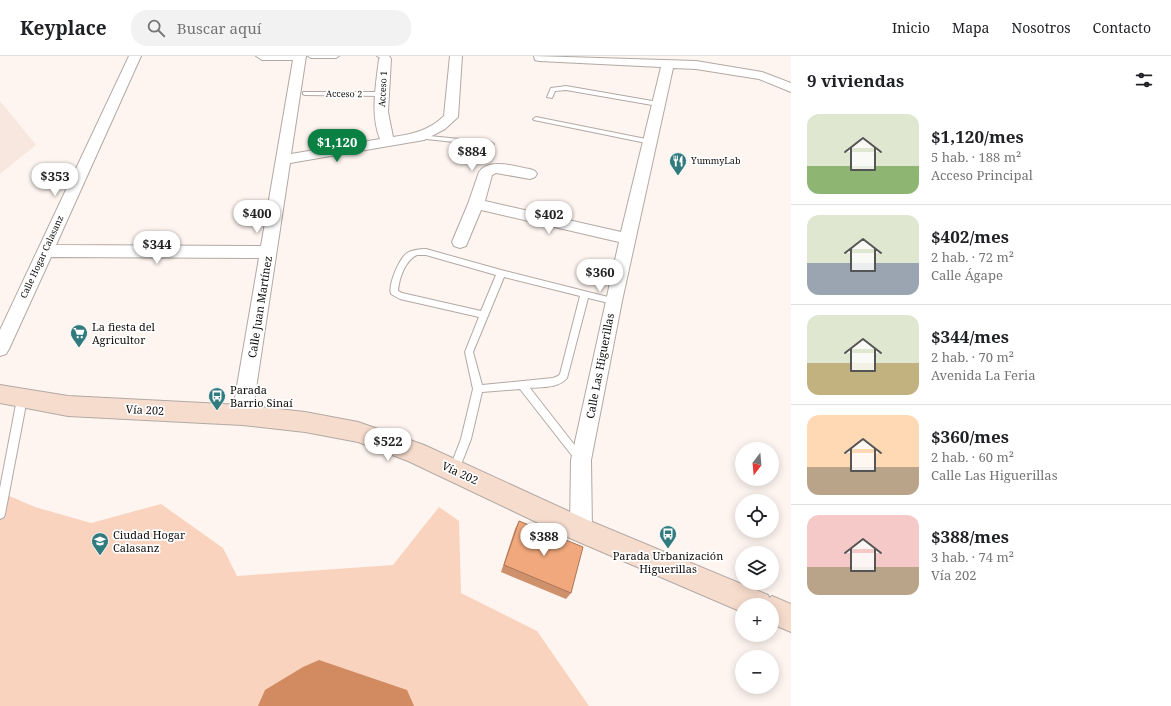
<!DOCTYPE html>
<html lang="es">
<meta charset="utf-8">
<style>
:root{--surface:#fff;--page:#f2f2f2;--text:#202124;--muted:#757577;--line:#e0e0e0;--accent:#0b8043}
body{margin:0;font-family:"Noto Serif",serif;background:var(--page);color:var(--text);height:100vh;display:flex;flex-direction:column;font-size:15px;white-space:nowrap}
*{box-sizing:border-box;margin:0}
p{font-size:13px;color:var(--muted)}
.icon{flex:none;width:22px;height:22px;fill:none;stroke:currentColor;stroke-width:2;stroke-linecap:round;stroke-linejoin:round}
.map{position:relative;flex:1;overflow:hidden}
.sheet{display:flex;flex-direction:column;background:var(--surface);width:380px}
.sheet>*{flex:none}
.needle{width:26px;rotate:196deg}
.tools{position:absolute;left:735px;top:386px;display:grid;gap:8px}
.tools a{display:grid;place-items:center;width:44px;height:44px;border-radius:50%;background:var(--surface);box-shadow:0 2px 10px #0003;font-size:20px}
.price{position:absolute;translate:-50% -34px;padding:0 9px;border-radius:14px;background:#fff;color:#222;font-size:13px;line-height:26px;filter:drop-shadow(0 1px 2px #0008)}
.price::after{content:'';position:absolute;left:50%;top:24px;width:12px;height:9px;margin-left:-6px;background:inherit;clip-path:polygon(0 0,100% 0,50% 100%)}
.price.current{background:var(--accent);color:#fff}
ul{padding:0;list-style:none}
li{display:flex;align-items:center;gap:12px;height:100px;padding:0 16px}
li+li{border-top:1px solid var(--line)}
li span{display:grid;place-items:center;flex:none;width:112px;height:80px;border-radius:12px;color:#555}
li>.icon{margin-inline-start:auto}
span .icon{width:48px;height:48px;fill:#fffc;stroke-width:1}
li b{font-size:17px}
h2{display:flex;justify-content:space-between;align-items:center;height:48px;padding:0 16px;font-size:17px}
header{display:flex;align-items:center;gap:24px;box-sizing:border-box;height:56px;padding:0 20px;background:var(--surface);border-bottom:1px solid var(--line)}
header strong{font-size:19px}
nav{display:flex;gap:22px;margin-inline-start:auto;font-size:14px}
.search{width:280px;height:36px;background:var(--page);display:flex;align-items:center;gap:10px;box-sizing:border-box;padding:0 14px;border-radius:16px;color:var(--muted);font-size:15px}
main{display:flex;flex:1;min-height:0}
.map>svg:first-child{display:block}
.built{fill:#f8e7de}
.green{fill:#f9d3be}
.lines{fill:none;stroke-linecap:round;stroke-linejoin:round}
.river{fill:#d28a60;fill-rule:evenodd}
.lane-casing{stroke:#b2a9a4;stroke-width:2}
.street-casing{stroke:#b2a9a4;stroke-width:2}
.secondary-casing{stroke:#b2a9a4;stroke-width:2}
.lane{fill:#fff;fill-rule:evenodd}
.street{fill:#fff;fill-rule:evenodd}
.secondary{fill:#f6dccd;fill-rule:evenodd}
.wall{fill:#cf906c}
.building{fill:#f1a87d;stroke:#a97658}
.labels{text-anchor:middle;stroke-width:3.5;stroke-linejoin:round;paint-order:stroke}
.far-street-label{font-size:9px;fill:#100e0c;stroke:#fff}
.far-poi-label{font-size:9px;fill:#100e0c;stroke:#fff;text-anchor:start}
.street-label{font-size:11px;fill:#100e0c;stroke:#fff}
.poi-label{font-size:11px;fill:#100e0c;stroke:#fff;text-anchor:start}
</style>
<header>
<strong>Keyplace</strong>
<div class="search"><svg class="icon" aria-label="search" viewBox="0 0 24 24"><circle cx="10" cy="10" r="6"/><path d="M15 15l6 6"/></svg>Buscar aquí</div>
<nav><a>Inicio</a><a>Mapa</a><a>Nosotros</a><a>Contacto</a></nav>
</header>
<main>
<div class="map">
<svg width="791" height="650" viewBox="0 0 791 650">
<rect width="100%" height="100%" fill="#fef5f0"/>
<path class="built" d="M0,45L36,89L0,118Z"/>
<path class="green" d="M0,436L35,451L91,467L161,448L223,492L237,520L393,509L439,451L459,465L461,537L537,575L589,650H0Z"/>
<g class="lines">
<path class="river" d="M319,604L407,634L414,650H258L265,634L303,611Z"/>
<g class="lane-casing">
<g id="lane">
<path d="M308,0H339L336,2H311Z"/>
<path d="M377,0H384L388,3L383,4Z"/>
<path d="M566,30L658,46L661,48L658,50L566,34L555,35L552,42L547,41L551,32Z"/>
<path d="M303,36H382L385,38L382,40L305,39L303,38Z"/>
<path d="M536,61L651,84L654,86L651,88L534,64L533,63Z"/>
<path d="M419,79L491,86L494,88L491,90L417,82V80Z"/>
<path d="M426,193L501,214L616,243L617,245L616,247L613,248L588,242L567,322C559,332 542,331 530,332L583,400L585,403L583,406L580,407L577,406L520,333L482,336L471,383L459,414L458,417L454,419L450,417L449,414L461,383L473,333L465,296L479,261L400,243L391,238C388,229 399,203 407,197C412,194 420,193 426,193ZM417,199H426L496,219L481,255L402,237L398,235C399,223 405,204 417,199ZM504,221L580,240L560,318L558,320L553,322L482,329L473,296Z"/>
<path d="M22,339L25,340L27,343L5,458L4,461L0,463V432L17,343L19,340Z"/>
</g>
</g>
<g class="street-casing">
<g id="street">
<path d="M129,0H141L56,189L261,190L293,4H262L256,0H306L291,98L380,83C370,58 376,29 379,3L383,0H389L391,3L388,56L393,81C413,78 430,74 444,60L450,0H462L458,61L445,73L424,84L290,107L252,359L249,365L242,367L235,365L232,359L259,202L51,201L9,293L6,298L0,300V274Z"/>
<path d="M534,0L696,5L762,16L791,27V36L759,23L696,13L673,12L622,245L591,404L592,474L589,482L581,485L573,482L570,474L571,404L619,186L481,154L466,190L460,192L454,190L452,186L468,148L479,116C489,101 516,111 530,113L535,115L537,118L535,121L530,123L496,117L492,119L485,145L621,176L661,11L539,5L535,4Z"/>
</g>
</g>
<g class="secondary-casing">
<path id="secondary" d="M0,329L68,340L242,349L305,356L358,366L424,389L590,465L768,539L769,542L772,540L791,548V576L772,568V549H742V556L572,483L408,405L358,386L305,376L242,369L68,360L0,347Z"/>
</g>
<use href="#lane" class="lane"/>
<use href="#street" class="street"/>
<use href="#secondary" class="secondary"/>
</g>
<path class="wall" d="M519,465L571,537L566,543L501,516L515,473Z"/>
<path class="building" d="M519,465L583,491L571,537L504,509Z"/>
<defs>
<g id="restaurant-pin" transform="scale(0.9)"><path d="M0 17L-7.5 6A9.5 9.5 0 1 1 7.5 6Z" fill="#317a7e" stroke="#fff"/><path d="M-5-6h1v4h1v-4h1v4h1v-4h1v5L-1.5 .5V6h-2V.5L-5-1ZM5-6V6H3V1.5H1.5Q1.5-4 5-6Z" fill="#fff"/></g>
<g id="supermarket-pin" transform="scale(0.9)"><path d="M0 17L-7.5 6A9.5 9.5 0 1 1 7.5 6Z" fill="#317a7e" stroke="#fff"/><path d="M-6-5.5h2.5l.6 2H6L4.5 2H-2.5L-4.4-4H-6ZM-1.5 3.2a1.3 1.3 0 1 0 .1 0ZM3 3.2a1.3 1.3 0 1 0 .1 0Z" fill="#fff"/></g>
<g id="bus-pin" transform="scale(0.9)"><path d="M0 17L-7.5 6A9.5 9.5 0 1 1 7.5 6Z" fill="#317a7e" stroke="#fff"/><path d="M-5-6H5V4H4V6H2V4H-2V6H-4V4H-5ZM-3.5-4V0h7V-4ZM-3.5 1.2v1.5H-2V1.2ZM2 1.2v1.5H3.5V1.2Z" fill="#fff"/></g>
<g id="university-pin" transform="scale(0.9)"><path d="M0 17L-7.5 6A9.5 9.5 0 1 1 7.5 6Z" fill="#317a7e" stroke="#fff"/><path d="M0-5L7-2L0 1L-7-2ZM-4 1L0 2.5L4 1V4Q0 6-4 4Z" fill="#fff"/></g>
</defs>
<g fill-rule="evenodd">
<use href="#restaurant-pin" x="678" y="105"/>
<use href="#supermarket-pin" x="79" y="277"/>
<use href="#bus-pin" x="217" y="340"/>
<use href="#bus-pin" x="668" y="478"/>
<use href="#university-pin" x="100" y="485"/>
</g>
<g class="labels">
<g class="far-street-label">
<text transform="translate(383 33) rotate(-87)" y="3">Acceso 1</text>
<text transform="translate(344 38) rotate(1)" y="3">Acceso 2</text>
<text transform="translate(42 201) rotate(-65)" y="3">Calle Hogar Calasanz</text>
</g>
<g class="far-poi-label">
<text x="691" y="108">YummyLab</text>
</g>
<g class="street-label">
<text transform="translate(260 251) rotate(-81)" y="4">Calle Juan Martínez</text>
<text transform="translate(600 310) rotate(-79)" y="4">Calle Las Higuerillas</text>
<text transform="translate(145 354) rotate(3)" y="4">Vía 202</text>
<text transform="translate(460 417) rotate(25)" y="4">Vía 202</text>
</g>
<g class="poi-label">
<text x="92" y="275">La fiesta del<tspan x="92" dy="13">Agricultor</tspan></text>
<text x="230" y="338">Parada<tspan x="230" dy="13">Barrio Sinaí</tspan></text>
<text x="113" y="483">Ciudad Hogar<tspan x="113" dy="13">Calasanz</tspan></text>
<text x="668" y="504" text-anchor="middle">Parada Urbanización<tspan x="668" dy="13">Higuerillas</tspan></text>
</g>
</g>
</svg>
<div class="tools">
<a><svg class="needle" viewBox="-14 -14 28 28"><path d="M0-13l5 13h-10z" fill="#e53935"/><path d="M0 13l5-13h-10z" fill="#757577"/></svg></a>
<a><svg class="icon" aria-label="locate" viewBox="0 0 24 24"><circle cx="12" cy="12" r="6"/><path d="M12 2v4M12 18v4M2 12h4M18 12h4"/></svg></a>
<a><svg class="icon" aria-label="layers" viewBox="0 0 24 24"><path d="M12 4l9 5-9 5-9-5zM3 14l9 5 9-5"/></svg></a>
<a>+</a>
<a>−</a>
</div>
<b class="price current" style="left:337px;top:107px">$1,120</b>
<b class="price" style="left:472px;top:116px">$884</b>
<b class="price" style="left:55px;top:141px">$353</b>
<b class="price" style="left:257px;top:178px">$400</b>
<b class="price" style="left:549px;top:179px">$402</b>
<b class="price" style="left:157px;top:209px">$344</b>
<b class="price" style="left:600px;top:237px">$360</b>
<b class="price" style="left:388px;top:406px">$522</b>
<b class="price" style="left:544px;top:501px">$388</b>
</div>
<section class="sheet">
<h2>9 viviendas<svg class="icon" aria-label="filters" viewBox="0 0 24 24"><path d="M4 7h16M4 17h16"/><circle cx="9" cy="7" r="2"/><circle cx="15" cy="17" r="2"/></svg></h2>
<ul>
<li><span style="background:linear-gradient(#dfe7d0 65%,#8fb573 0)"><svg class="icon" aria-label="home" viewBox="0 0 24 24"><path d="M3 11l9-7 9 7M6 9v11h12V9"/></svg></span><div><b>$1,120/mes</b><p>5 hab. · 188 m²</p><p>Acceso Principal</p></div></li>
<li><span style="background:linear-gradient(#dfe7d0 60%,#9aa5b1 0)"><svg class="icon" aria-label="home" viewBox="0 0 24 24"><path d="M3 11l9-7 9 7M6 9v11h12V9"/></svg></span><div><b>$402/mes</b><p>2 hab. · 72 m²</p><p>Calle Ágape</p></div></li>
<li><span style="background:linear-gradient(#dfe7d0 60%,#c2b280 0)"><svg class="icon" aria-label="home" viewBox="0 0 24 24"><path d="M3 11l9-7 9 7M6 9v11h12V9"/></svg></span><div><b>$344/mes</b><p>2 hab. · 70 m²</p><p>Avenida La Feria</p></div></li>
<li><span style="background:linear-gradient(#ffd9b3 65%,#b9a48a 0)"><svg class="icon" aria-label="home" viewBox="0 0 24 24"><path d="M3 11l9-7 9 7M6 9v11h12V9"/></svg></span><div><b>$360/mes</b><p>2 hab. · 60 m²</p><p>Calle Las Higuerillas</p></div></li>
<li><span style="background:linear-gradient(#f6c9c9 65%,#b9a48a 0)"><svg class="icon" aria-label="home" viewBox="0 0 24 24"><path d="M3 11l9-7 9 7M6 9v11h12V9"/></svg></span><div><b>$388/mes</b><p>3 hab. · 74 m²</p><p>Vía 202</p></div></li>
</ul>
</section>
</main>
